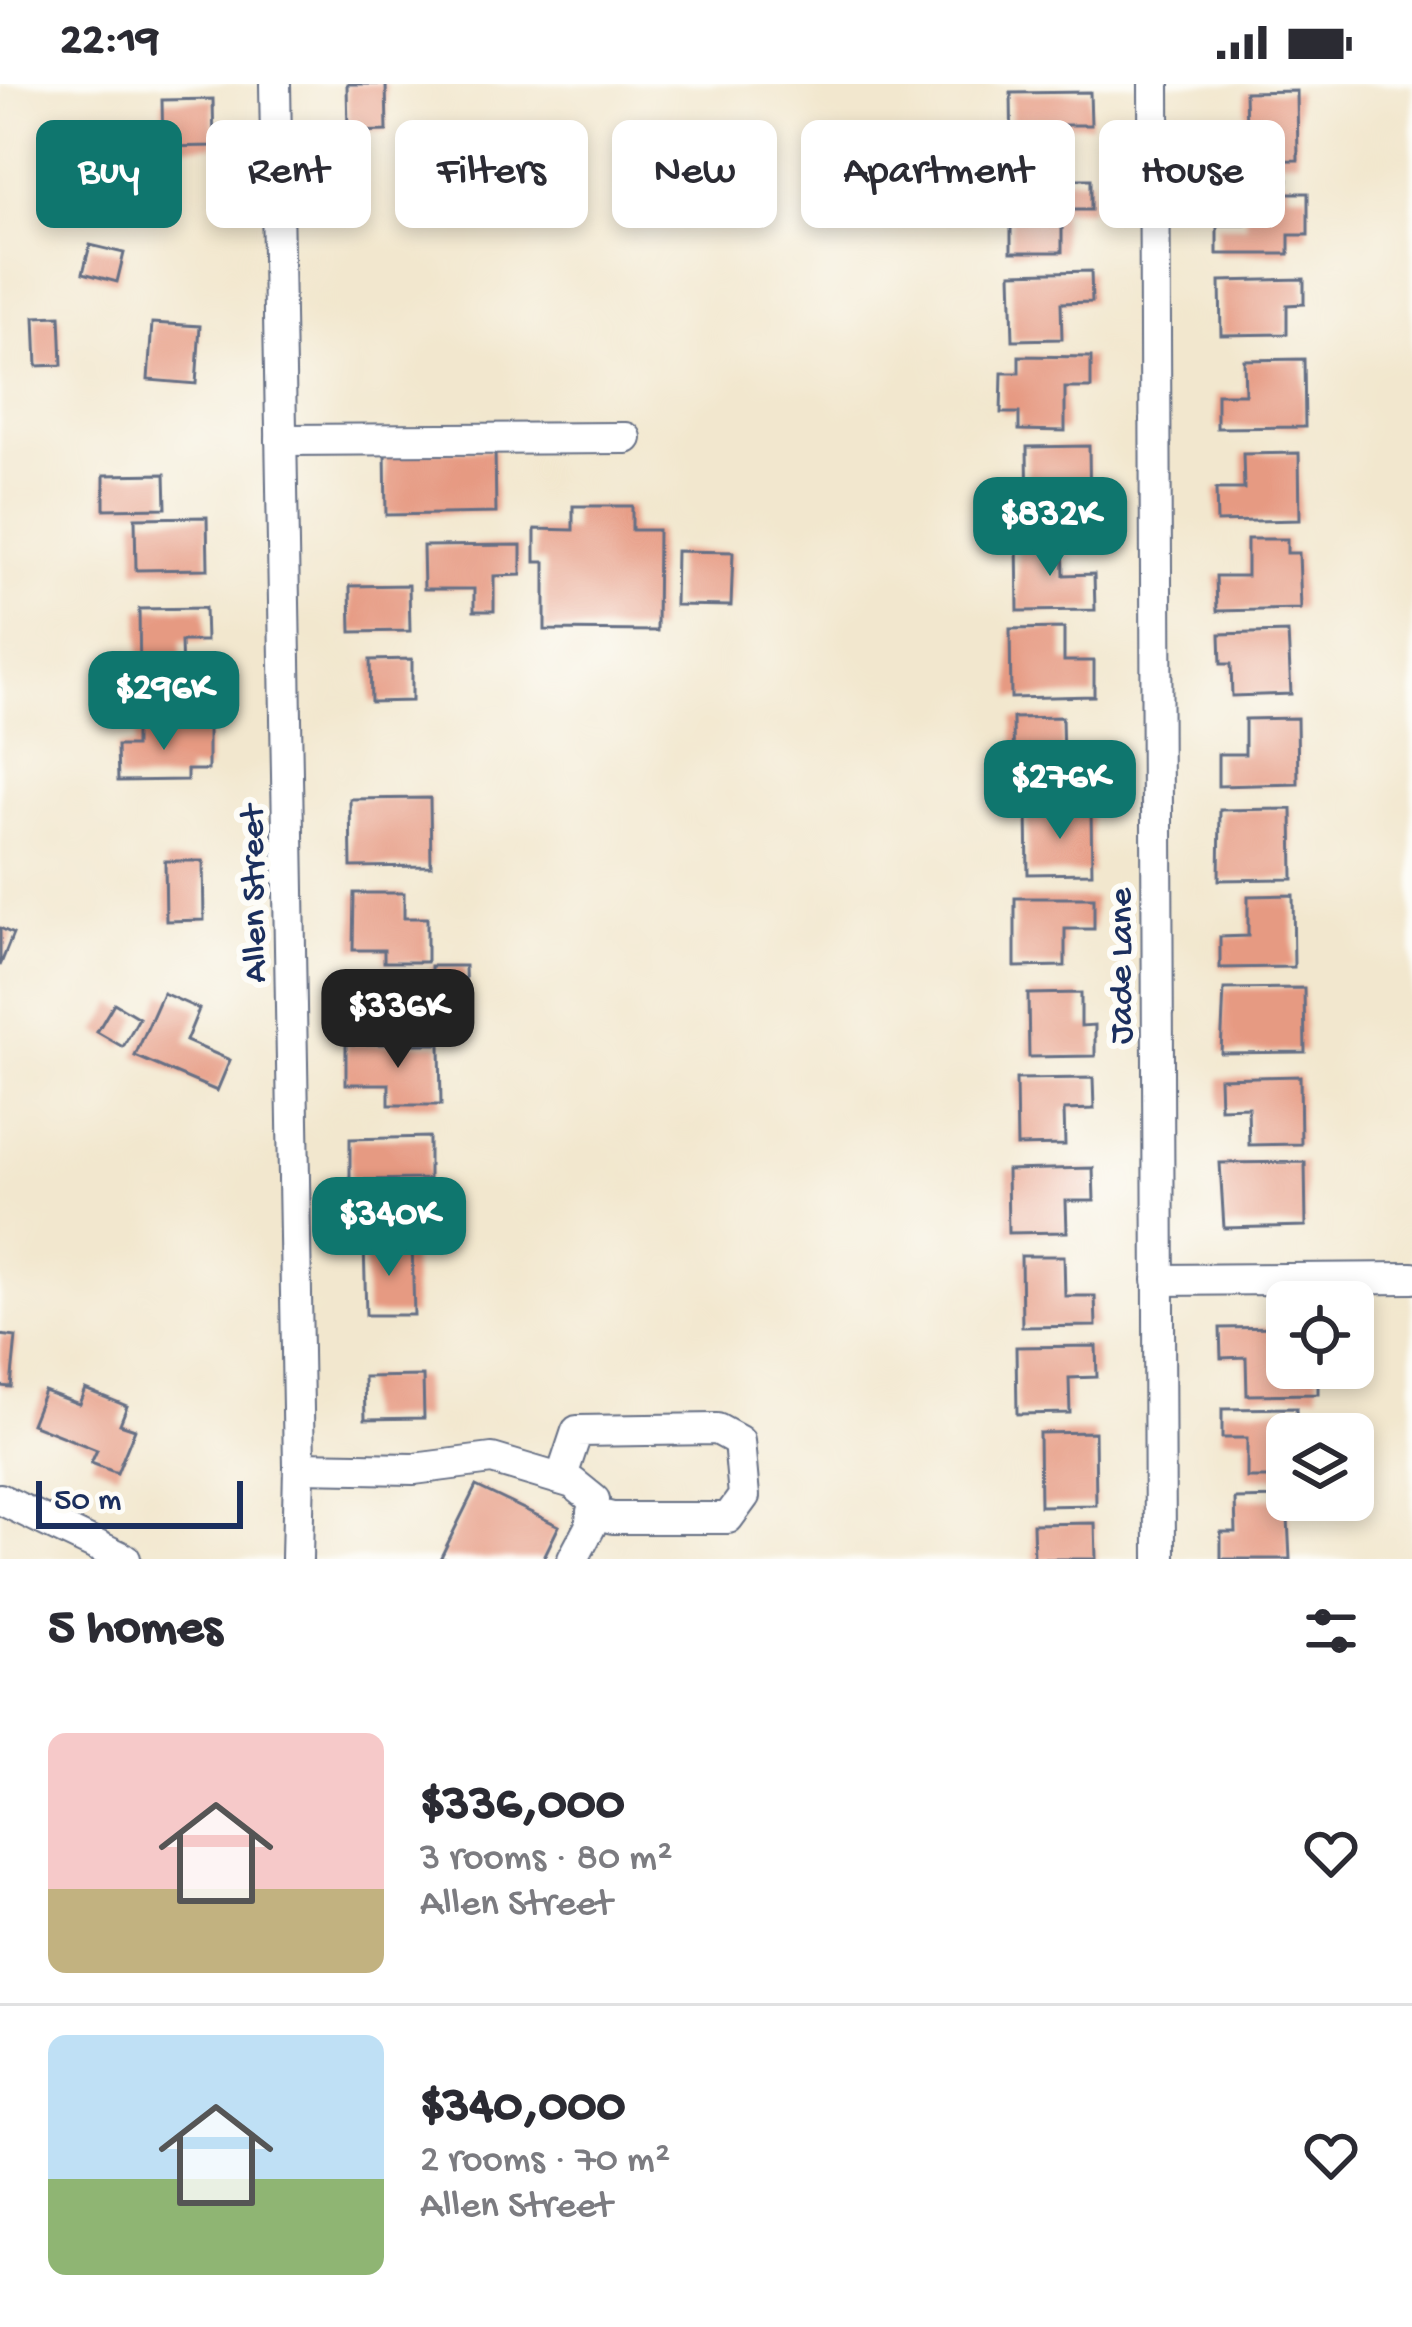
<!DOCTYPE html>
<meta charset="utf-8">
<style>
:root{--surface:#fff;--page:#f7f7f7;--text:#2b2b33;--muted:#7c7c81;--line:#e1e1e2;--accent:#0f766e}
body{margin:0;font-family:"Gochi Hand",sans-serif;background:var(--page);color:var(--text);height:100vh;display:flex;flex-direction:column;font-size:45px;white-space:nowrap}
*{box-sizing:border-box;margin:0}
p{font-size:39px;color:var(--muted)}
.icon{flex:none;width:66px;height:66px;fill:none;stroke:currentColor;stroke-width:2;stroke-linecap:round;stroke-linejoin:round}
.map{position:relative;height:1475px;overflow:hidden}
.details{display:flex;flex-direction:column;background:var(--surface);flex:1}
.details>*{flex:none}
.top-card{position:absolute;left:36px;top:36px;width:1341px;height:108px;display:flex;gap:24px}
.tools{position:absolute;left:1266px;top:1197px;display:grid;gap:24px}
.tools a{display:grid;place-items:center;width:108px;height:108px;border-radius:18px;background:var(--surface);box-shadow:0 6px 18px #0003;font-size:60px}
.scale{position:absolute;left:36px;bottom:30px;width:207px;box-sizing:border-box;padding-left:12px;border:6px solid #1b2f5e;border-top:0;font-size:33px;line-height:42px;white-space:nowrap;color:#1b2f5e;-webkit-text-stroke:9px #fdfcf7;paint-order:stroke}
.price{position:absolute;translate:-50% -102px;padding:0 27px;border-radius:24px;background:var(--accent);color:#fff;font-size:39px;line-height:78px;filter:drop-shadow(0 3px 6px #0008)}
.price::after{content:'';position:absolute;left:50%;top:72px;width:36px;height:27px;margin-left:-18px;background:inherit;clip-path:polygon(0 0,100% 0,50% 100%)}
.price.active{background:#222;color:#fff}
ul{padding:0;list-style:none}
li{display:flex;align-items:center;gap:36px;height:300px;padding:0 48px}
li+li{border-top:3px solid var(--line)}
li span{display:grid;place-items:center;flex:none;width:336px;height:240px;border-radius:18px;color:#555}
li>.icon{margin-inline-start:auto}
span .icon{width:144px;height:144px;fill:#fffc;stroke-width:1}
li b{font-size:51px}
h2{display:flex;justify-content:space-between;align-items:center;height:144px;padding:0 48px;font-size:51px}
.pill{padding:0 42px;border-radius:18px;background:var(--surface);box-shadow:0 6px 18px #0003;font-size:42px;line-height:108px}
.pill.active{background:var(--accent);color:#fff}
.status{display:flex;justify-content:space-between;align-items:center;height:84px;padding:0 60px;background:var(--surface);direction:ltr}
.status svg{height:33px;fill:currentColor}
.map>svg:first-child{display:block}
.building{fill:#e69a82}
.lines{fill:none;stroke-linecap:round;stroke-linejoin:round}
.minor-casing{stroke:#666f85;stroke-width:34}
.minor{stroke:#fff;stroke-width:30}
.labels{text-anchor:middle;stroke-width:12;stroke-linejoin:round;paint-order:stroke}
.street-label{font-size:36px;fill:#1b2f5e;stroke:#fdfcf7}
</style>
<div class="status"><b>22:19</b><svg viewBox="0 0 49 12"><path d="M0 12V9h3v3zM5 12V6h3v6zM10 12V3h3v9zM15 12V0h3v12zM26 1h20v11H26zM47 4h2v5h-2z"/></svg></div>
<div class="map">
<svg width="1412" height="1475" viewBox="0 0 1412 1475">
<rect width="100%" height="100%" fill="#fdfcf7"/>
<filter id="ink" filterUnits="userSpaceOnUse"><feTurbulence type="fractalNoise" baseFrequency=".00833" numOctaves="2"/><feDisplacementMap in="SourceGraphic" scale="24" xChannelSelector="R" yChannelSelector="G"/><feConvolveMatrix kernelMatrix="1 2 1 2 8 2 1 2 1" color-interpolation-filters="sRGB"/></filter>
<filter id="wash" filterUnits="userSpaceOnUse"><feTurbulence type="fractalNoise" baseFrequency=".004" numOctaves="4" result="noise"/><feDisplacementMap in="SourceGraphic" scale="48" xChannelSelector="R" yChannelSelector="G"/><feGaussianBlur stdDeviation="2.7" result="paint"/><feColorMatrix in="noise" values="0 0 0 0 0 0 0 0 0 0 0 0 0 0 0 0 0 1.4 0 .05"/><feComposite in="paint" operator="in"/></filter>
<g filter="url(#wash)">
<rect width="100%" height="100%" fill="#f2e7ce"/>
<g id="blocks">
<g class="building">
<path d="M347,0H386L387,47L348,48Z"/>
<path d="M1297,7L1298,76L1218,77V46L1246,45L1245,8Z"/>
<path d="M1090,8L1091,41H1062L1063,75L1012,76L1011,9Z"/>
<path d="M213,15L214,62L163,63L162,16Z"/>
<path d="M1011,95H1091V126H1062V168H1011Z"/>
<path d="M1245,96H1288L1287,109H1308V151H1289V170H1217V141H1245Z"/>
<path d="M90,161L124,169L117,198L83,189Z"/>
<path d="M1091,187L1092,218L1061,219L1062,255L1013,256L1011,189Z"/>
<path d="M1304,195V220L1287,221V250L1221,251L1220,197Z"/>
<path d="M60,232L62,281L37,282L35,233Z"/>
<path d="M152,239L200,242L196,300L148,296Z"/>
<path d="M1019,272L1091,273V304H1065V347L1019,346V329H1001L1002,289H1019Z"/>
<path d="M1304,275L1305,343L1217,344V310H1245L1244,276Z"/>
<path d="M1089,362L1090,436L1028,437L1027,363Z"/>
<path d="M495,365L496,429L386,431L385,367Z"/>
<path d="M1299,369L1300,436L1217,438L1216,405H1244L1243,370Z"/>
<path d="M165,390L166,424L104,425V391Z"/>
<path d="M573,422H632V446H658L657,547L545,546V478H535V445L573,446Z"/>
<path d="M207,433L208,485L136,486L135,434Z"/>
<path d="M1063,454L1064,491L1094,490L1095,526L1018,527L1017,455Z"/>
<path d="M1247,455H1287V469H1299L1301,525L1217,527L1216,492H1247Z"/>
<path d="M521,461V491L494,492V527H474V505H424L423,462Z"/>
<path d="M676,467L733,468L731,522L675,521Z"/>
<path d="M409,501L410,547L351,548L350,502Z"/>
<path d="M205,524L206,557H181L182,594H140L139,525Z"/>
<path d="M1064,544V577H1094V612L1011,614L1010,545Z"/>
<path d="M1288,548L1291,610L1232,612L1231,580H1221L1220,550Z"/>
<path d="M412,575V617L371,618L370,576Z"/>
<path d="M1062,633L1063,674H1093L1094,705L1014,706L1013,634Z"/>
<path d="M1297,634L1298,700L1218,702V670H1245V635Z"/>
<path d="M135,641H208V686H187V696L118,697L117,662H135Z"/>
<path d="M430,714L431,782L351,783L350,715Z"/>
<path d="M1292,725L1293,795L1219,796L1220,726Z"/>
<path d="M1091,726L1092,789L1028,790L1027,727Z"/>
<path d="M165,777H203L204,836L166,837Z"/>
<path d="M354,809H404V834H427V878H384V866H353Z"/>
<path d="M1293,811L1294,883L1220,884V853L1248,852V812Z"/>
<path d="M1015,814H1094V845H1065V882L1015,883Z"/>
<path d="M0,844L13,850L0,882Z"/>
<path d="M431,882H465L466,926L431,927Z"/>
<path d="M1304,904L1305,968L1221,969L1224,905Z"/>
<path d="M163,909L199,925L186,957L230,976L217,1007L135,972Z"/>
<path d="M1081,909V942L1095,941V972L1029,973L1028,910Z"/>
<path d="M114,919L139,934L123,963L97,948Z"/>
<path d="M346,960H440L441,1021H389V1000H346Z"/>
<path d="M1300,992L1301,1060L1249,1061L1248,1023L1220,1024L1219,994Z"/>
<path d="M1093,994L1094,1025L1064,1026L1065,1061L1017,1062L1016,995Z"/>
<path d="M429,1053V1095L350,1096V1055Z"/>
<path d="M1305,1078L1306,1142L1224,1144L1220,1079Z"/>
<path d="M1093,1084L1094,1117H1066L1067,1148L1008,1149L1007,1086Z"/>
<path d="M412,1159L414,1231H366L364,1160Z"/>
<path d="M1021,1172H1064L1065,1212H1095L1096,1242L1022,1243Z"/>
<path d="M1287,1243V1284H1318V1310L1247,1311L1246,1273L1221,1274L1220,1244Z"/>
<path d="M0,1251L16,1253L11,1303L0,1302Z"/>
<path d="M1096,1262L1097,1293L1069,1294L1070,1329L1017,1330L1016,1263Z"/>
<path d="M423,1292L424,1334L365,1335L364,1293Z"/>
<path d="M85,1305L127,1322L120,1340L135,1345L117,1389L91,1379L97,1366L31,1340L44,1307L79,1320Z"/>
<path d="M1296,1324L1297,1350H1287V1394H1247V1354H1222V1325Z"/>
<path d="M1095,1348L1096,1421L1040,1422L1039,1349Z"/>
<path d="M476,1402L559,1442L543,1475H440Z"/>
<path d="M1287,1414L1290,1475H1221V1448H1236L1235,1415Z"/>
<path d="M1095,1439L1096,1475H1034L1033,1440Z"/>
</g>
</g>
</g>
<g filter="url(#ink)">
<use href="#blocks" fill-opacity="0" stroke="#666f85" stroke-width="3"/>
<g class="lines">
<g class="minor-casing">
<g id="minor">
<path d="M275,0L299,1383L297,1475"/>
<path d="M1154,0L1160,1475"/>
<path d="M281,356L626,354"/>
<path d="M1158,1196L1412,1194"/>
<path d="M299,1383L414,1385L492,1375L573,1399L594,1416L590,1443L573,1475"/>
<path d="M561,1395L577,1347L717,1345L739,1357L744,1412L728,1434H613L592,1429"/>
<path d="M0,1415L125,1475"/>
</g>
</g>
<use href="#minor" class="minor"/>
</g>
</g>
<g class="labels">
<g class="street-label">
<text transform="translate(250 810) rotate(-91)" y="13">Allen Street</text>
<text transform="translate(1117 882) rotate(-90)" y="13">Jade Lane</text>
</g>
</g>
</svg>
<div class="tools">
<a><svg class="icon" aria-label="locate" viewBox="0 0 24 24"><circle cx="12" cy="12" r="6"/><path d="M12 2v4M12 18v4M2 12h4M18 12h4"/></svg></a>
<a><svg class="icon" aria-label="layers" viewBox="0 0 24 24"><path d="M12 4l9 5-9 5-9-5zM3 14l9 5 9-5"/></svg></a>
</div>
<div class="scale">50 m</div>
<b class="price" style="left:1050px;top:495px">$832K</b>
<b class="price" style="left:164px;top:669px">$296K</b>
<b class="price" style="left:1060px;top:758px">$276K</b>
<b class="price active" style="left:398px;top:987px">$336K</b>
<b class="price" style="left:389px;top:1195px">$340K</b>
<div class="top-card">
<a class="pill active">Buy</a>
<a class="pill">Rent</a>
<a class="pill">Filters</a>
<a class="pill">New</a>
<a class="pill">Apartment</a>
<a class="pill">House</a>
</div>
</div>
<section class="details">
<h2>5 homes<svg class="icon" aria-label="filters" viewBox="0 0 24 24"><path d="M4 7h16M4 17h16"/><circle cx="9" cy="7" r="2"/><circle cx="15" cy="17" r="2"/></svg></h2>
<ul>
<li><span style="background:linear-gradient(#f6c9c9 65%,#c2b280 0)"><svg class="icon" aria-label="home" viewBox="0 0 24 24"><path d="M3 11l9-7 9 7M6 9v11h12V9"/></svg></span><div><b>$336,000</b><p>3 rooms · 80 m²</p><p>Allen Street</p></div><svg class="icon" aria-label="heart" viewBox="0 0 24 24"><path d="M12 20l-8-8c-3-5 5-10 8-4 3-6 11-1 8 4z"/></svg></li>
<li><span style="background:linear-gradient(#bfe0f5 60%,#8fb573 0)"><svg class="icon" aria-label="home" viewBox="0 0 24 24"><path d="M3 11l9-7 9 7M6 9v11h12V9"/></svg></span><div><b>$340,000</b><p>2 rooms · 70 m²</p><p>Allen Street</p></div><svg class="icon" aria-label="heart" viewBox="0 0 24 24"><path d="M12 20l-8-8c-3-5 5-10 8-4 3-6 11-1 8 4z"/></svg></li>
</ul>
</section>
